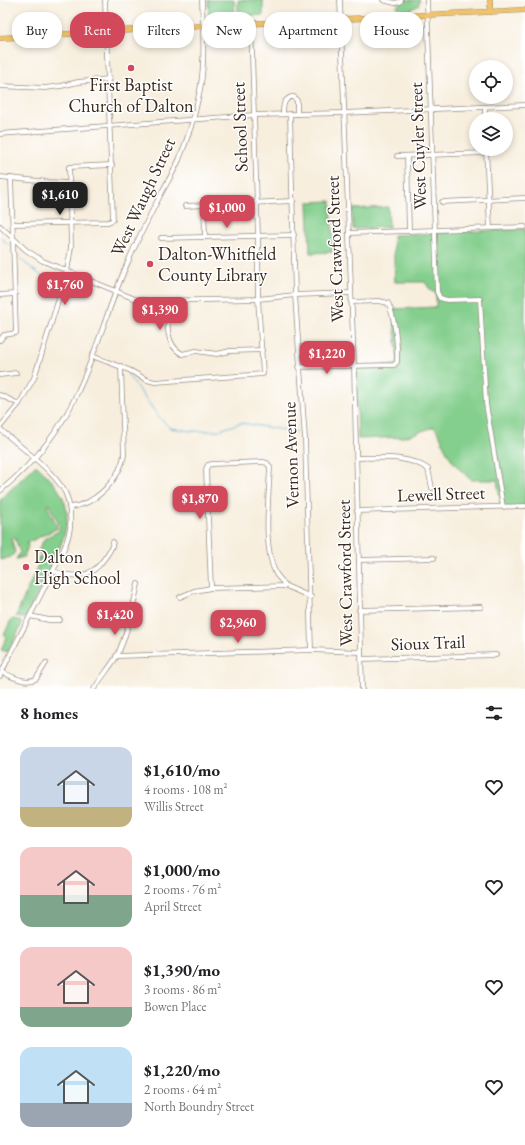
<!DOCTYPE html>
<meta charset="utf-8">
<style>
:root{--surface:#fff;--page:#f2f2f2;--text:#202124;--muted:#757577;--accent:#d1495b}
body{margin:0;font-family:"EB Garamond",serif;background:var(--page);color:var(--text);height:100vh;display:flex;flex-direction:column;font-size:15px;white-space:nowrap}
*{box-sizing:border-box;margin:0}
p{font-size:13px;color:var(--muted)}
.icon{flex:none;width:22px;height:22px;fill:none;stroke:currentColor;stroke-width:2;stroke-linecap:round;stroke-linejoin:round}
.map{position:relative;height:689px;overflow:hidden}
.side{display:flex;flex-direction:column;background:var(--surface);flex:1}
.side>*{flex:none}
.hud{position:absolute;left:12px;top:12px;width:501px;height:36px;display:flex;gap:8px}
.buttons{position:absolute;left:469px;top:60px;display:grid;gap:8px}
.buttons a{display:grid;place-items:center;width:44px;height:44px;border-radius:50%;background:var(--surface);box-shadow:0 2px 6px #0003;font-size:20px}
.price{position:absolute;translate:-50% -34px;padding:0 9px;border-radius:8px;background:var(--accent);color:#fff;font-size:13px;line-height:26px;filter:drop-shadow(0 1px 2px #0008)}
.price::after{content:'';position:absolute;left:50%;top:24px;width:12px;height:9px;margin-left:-6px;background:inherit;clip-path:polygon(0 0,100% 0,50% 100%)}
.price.active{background:#222;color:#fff}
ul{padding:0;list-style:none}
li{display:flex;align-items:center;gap:12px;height:100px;padding:0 20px}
li span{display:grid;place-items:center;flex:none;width:112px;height:80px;border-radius:12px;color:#555}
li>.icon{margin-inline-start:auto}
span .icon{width:48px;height:48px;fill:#fffc;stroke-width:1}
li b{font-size:17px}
h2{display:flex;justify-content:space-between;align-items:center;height:48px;padding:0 20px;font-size:17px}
.chip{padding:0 14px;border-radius:16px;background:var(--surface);box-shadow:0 2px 6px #0003;font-size:14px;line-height:36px}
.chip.active{background:var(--accent);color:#fff}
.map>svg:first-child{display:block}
.green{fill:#84cf8d;stroke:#607c56}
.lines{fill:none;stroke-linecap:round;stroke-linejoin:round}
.stream{stroke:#5aacd5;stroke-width:1}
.minor-casing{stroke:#998c7e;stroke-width:5.5}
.major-casing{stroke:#998c7e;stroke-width:6}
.minor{stroke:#fff;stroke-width:4}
.major{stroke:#f1c36a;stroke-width:5}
.poi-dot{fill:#d1495b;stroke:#fff;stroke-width:1.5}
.labels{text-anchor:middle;stroke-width:3;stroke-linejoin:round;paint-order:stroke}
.poi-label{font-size:18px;fill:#3b2a1e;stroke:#fff;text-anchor:start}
.street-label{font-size:18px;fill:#3b2a1e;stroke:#fff}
</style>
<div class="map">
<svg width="525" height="689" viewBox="0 0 525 689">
<rect width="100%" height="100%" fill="#fff"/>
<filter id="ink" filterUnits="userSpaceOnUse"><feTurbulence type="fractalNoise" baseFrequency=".025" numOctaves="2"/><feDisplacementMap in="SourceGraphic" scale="8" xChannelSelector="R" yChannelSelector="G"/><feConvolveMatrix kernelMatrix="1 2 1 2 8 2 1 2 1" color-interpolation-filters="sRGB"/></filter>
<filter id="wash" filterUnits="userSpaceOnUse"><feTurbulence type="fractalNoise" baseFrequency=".012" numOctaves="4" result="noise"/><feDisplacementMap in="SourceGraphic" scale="16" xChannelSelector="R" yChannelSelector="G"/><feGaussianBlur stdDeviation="0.9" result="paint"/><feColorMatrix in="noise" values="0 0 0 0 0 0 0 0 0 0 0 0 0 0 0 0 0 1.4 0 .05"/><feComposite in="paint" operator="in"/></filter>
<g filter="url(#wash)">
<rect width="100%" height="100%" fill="#f7eedd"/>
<g class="green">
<path d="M208,0H234L235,18L209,19Z"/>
<path d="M238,0H263V15L238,16Z"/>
<path d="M403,0H420L418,6L404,12H399L397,6L403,2Z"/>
<path d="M331,201L333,252L310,253L308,202Z"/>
<path d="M388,207L389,227L353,229L352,209Z"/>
<path d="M525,229V508L502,509L497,480H471C462,472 451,461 446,450C441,441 442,435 434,427L404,437L358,439L356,367L398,364L393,309L436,307V293L431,291L425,282H395L393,235Z"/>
<path d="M35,466H37C72,498 74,516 55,559L37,552L45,538L59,531L60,526L49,505L47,506L58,528L27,543L28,546L24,557L16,559L20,553L15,538H11L15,552L11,557L0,560V500Z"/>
<path d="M41,557L53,563L25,618H22L16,616L39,563L37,562L39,557Z"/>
<path d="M14,619L20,621L22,624L8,652L1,650L6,638L4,635L11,620Z"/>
</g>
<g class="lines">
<g class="stream">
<path d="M0,237L9,245"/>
<path d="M17,254L25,263L53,285"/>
<path d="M128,375L159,417L170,428L191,431H216L241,423L296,432"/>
</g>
</g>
</g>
<g filter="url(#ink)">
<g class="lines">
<g class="minor-casing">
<g id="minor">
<path d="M340,0L354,366L362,689"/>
<path d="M383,0L395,3L400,2L401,0"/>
<path d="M427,0L437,292L440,298L447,300L480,299L486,404L503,507"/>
<path d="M0,86L45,88L61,86L78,82L109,79"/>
<path d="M485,108V119"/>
<path d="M283,114C283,107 283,100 291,97H294L297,101V114"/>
<path d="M290,114L295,295L305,439L311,650"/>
<path d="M0,134L254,115L344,113L525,105"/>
<path d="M486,149L490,228"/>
<path d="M397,156L486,153"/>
<path d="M407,156L409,231"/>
<path d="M0,177L48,182L69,183"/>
<path d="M442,202L525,198"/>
<path d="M204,205L205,237"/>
<path d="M185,206L293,201"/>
<path d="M13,224L108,222L113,220L105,0"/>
<path d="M0,226L26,250L43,261L135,299L148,301L258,299L295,295L351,293"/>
<path d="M349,233L525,227"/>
<path d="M161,238L294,235"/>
<path d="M0,295L15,294"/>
<path d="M169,301C168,320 163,343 182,354L196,351L217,354L230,351L262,350"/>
<path d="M0,340L4,335L16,333L11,178"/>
<path d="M92,356L129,370L147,380L155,382L263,374L258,299V236L251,24"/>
<path d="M299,367L394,365L397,362C398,347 395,317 388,303L379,301L351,302"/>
<path d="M0,375L16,373"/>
<path d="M0,395L19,404"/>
<path d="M0,427L19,404L34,378L42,353L67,272L71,247L69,167L112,165"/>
<path d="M0,429C19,446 53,470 65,492C70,503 71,516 70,528C67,548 55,566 46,584C31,615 14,645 0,676"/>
<path d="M357,458C380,458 408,455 428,469L432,488"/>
<path d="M0,491C34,463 62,429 79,389C98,348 109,304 128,262C138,238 150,215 162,192C168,181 174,171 179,160C187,140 194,120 198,99C206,68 203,32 202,0"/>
<path d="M69,508C76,506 82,505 88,502C105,493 121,474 124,455L121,366"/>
<path d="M357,511L525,506"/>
<path d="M359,560L434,558"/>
<path d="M53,571C73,578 91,579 104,559C108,554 112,549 113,542"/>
<path d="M211,588L206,469L208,465L212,464L263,462L267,463L270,467C269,498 262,546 276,574C279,578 283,582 286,586"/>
<path d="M180,597L194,591L211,588L286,586L311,597"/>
<path d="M359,610L481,607"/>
<path d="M30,616L49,620H60"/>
<path d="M116,656L311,650L360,652"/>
<path d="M361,659L496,655"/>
<path d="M2,672C13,677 24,684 36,679L46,663"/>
<path d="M94,689C101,678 110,667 117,656C127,635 133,607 138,584"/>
</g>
</g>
<g class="major-casing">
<g id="major">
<path d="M490,0V12"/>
<path d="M0,38L203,26L525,10"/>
</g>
</g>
<use href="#minor" class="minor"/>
<use href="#major" class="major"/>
</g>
</g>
<g class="poi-dot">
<circle cx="131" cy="68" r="4"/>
<circle cx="150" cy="264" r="4"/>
<circle cx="26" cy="567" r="4"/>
</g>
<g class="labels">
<g class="poi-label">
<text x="131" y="91" text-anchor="middle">First Baptist<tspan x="131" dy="21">Church of Dalton</tspan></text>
<text x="158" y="260">Dalton-Whitfield<tspan x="158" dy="21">County Library</tspan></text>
<text x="34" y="563">Dalton<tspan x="34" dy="21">High School</tspan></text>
</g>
<g class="street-label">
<text transform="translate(240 127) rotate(-92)" y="6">School Street</text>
<text transform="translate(418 146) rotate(-92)" y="6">West Cuyler Street</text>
<text transform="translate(143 197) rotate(-65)" y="6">West Waugh Street</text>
<text transform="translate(335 249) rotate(-92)" y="6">West Crawford Street</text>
<text transform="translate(291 455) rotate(-92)" y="6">Vernon Avenue</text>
<text transform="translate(441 494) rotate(-2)" y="6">Lewell Street</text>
<text transform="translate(345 573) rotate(-91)" y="6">West Crawford Street</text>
<text transform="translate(428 643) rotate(-2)" y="6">Sioux Trail</text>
</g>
</g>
</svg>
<div class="buttons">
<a><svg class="icon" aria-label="locate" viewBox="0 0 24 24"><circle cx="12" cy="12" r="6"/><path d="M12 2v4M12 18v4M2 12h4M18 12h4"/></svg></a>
<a><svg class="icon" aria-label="layers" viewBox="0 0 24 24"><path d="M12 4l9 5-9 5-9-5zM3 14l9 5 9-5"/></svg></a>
</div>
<b class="price active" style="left:60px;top:216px">$1,610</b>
<b class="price" style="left:227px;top:229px">$1,000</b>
<b class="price" style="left:65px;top:306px">$1,760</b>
<b class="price" style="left:160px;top:331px">$1,390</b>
<b class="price" style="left:327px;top:375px">$1,220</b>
<b class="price" style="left:200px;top:520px">$1,870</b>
<b class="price" style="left:115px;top:636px">$1,420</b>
<b class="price" style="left:238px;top:644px">$2,960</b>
<div class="hud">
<a class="chip">Buy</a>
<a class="chip active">Rent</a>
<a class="chip">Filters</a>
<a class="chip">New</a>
<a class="chip">Apartment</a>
<a class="chip">House</a>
</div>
</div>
<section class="side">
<h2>8 homes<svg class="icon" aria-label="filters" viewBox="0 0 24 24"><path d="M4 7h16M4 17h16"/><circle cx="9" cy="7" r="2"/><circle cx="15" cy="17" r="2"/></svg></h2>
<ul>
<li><span style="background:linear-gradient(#c9d6e8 75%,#c2b280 0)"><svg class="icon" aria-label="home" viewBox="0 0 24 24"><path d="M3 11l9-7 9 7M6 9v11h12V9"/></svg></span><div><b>$1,610/mo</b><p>4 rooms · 108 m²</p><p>Willis Street</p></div><svg class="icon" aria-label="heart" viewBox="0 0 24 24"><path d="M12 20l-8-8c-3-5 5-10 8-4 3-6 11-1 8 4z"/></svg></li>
<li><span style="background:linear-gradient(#f6c9c9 60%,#7fa58c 0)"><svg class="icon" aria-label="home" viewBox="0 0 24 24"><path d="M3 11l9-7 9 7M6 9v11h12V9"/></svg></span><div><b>$1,000/mo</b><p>2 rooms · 76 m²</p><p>April Street</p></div><svg class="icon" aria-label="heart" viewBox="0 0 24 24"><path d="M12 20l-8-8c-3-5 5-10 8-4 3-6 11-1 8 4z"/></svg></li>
<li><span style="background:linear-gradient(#f6c9c9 75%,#7fa58c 0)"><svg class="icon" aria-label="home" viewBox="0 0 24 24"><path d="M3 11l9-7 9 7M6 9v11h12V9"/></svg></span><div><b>$1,390/mo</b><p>3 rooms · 86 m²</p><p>Bowen Place</p></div><svg class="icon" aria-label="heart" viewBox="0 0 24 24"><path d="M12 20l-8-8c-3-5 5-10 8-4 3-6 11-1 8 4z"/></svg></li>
<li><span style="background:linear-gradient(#bfe0f5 70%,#9aa5b1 0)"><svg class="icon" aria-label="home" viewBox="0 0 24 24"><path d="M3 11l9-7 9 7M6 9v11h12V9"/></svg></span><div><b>$1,220/mo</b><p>2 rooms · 64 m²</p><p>North Boundry Street</p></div><svg class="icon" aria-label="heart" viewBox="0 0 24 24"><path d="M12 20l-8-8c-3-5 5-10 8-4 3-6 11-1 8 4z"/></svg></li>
</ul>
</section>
